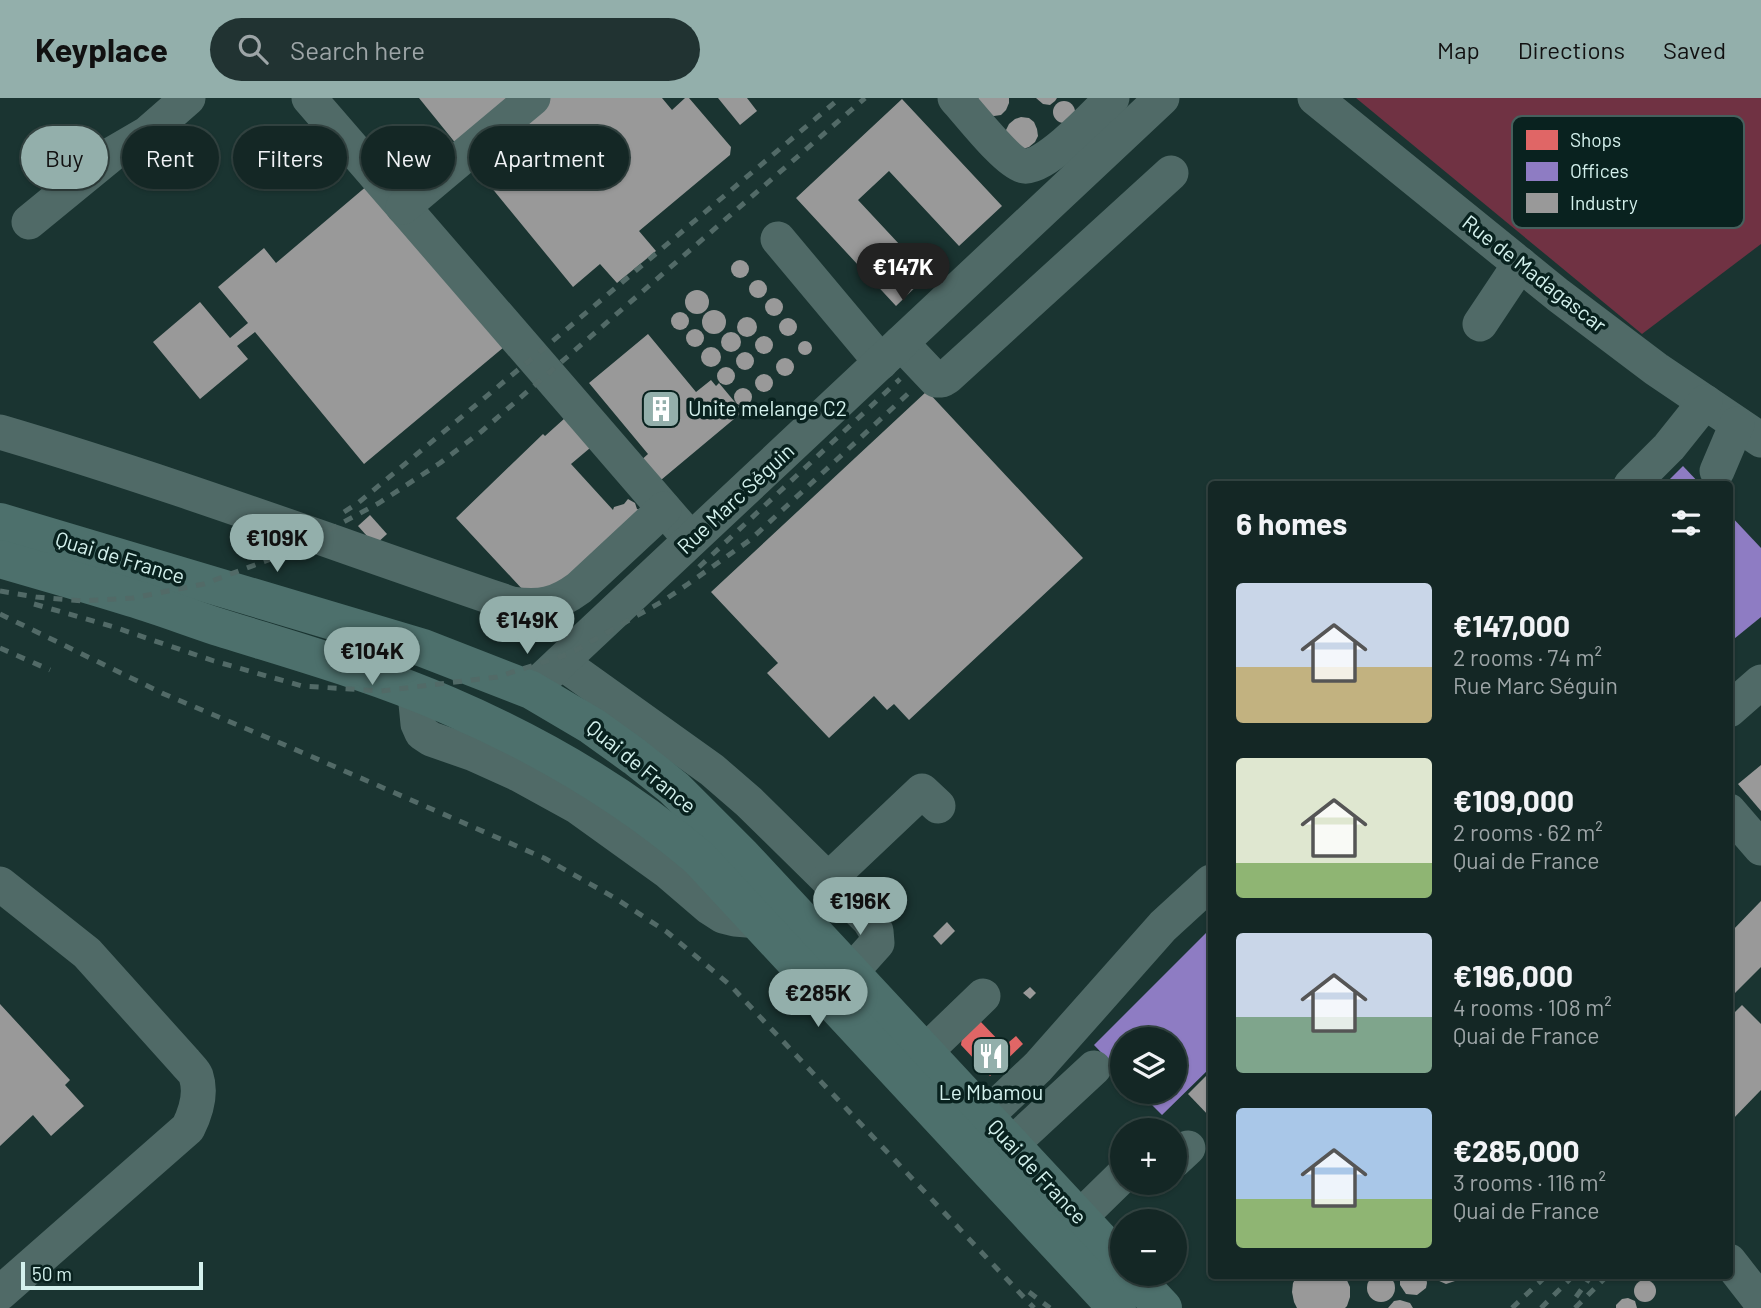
<!DOCTYPE html>
<meta charset="utf-8">
<style>
:root{--surface:#142725;--page:#213332;--text:#f1f3f6;--muted:#9da5a7;--line:#334442;--accent:#93afab}
body{margin:0;font-family:Barlow,sans-serif;background:var(--page);color:var(--text);height:100vh;display:flex;flex-direction:column;font-size:26px;white-space:nowrap}
*{box-sizing:border-box;margin:0}
p{font-size:23px;color:var(--muted)}
.icon{flex:none;width:38px;height:38px;fill:none;stroke:currentColor;stroke-width:2;stroke-linecap:round;stroke-linejoin:round}
.map{position:relative;flex:1;overflow:hidden}
.details{position:absolute;left:1208px;top:383px;width:525px;height:798px;display:flex;flex-direction:column;background:var(--surface);border-radius:7px;box-shadow:0 2px 5px #0004,0 0 0 2px var(--line)}
.details>*{flex:none}
.guide{position:absolute;left:21px;top:28px;width:665px;height:63px;display:flex;gap:14px}
.fabs{position:absolute;left:1110px;top:929px;display:grid;gap:14px}
.fabs a{display:grid;place-items:center;width:77px;height:77px;border-radius:50%;background:var(--surface);box-shadow:0 2px 5px #0004,0 0 0 2px var(--line);font-size:35px}
.scale{position:absolute;left:21px;bottom:18px;width:182px;box-sizing:border-box;padding-left:7px;border:4px solid #d4f1ed;border-top:0;font-size:19px;line-height:24px;white-space:nowrap;color:#d4f1ed;-webkit-text-stroke:5px #09221f;paint-order:stroke}
.price{position:absolute;translate:-50% -60px;padding:0 16px;border-radius:24px;background:var(--accent);color:#111;font-size:23px;line-height:46px;filter:drop-shadow(0 2px 4px #0008)}
.price::after{content:'';position:absolute;left:50%;top:42px;width:21px;height:16px;margin-left:-10px;background:inherit;clip-path:polygon(0 0,100% 0,50% 100%)}
.price.current{background:#222;color:#fff}
ul{padding:0;list-style:none}
li{display:flex;align-items:center;gap:21px;height:175px;padding:0 28px}
li span{display:grid;place-items:center;flex:none;width:196px;height:140px;border-radius:7px;color:#555}
li>.icon{margin-inline-start:auto}
span .icon{width:84px;height:84px;fill:#fffc;stroke-width:1}
li b{font-size:30px}
h2{display:flex;justify-content:space-between;align-items:center;height:84px;padding:0 28px;font-size:30px}
.pill{padding:0 24px;border-radius:32px;background:var(--surface);box-shadow:0 2px 5px #0004,0 0 0 2px var(--line);font-size:24px;line-height:63px}
.pill.current{background:var(--accent);color:#111}
header{display:flex;align-items:center;gap:42px;box-sizing:border-box;height:98px;padding:0 35px;background:var(--accent);color:#111}
header strong{font-size:33px}
nav{display:flex;gap:38px;margin-inline-start:auto;font-size:24px}
.search{width:490px;height:63px;background:var(--page);display:flex;align-items:center;gap:18px;box-sizing:border-box;padding:0 24px;border-radius:38px;color:var(--muted);font-size:26px}
.map>svg:first-child{display:block}
.green{fill:#703243}
.shops{fill:#e06666}
.offices{fill:#8e7cc3}
.industry{fill:#999}
.lines{fill:none;stroke-linecap:round;stroke-linejoin:round}
.minor{stroke:#506a67;stroke-width:35}
.major{stroke:#4d706c;stroke-width:38}
.rail{stroke:#526a67;stroke-width:5;stroke-dasharray:9 9;stroke-linecap:butt}
.labels{text-anchor:middle;stroke-width:7;stroke-linejoin:round;paint-order:stroke}
.street-label{font-size:21px;fill:#d4f1ed;stroke:#09221f}
.poi-label{font-size:21px;fill:#d4f1ed;stroke:#09221f;text-anchor:start}
.key{fill:#09221f;stroke:#46605d;stroke-width:2}
.key-label{font-size:19px;fill:#d4f1ed}
</style>
<header>
<strong>Keyplace</strong>
<div class="search"><svg class="icon" aria-label="search" viewBox="0 0 24 24"><circle cx="10" cy="10" r="6"/><path d="M15 15l6 6"/></svg>Search here</div>
<nav><a>Map</a><a>Directions</a><a>Saved</a></nav>
</header>
<div class="map">
<svg width="1761" height="1210" viewBox="0 0 1761 1210">
<rect width="100%" height="100%" fill="#1a3431"/>
<path class="green" d="M1356,0H1761V146L1642,236Z"/>
<path class="shops" d="M980,923L1002,946L1006,942L1009,944L1016,938L1023,946L990,978L961,947L962,939Z"/>
<g class="offices">
<path d="M1683,368L1701,387H1664Z"/>
<path d="M1729,416L1761,450V519L1729,545Z"/>
<path d="M1211,830V969L1162,1017L1139,994H1174V942H1122V976L1094,947Z"/>
</g>
<g class="industry">
<path d="M419,0H513L457,47Z"/>
<path d="M545,0H662L672,12L685,0H689L731,49L730,57L639,133L656,153L617,185L600,166L573,189L473,67Z"/>
<path d="M718,0H747L757,13L740,27Z"/>
<path d="M978,0H1009V5L1006,12L1001,17L994,18L987,17Z"/>
<path d="M1036,0H1057L1055,3L1050,7L1043,6Z"/>
<path d="M902,1L1002,108L959,148L889,73L858,102L928,177L896,208L796,100Z"/>
<circle cx="1064" cy="14" r="11"/>
<path d="M1021,19L1029,20L1034,24L1037,31L1038,38L1035,44L1029,49L1023,51L1007,39L1006,32L1009,26L1015,21Z"/>
<path d="M368,87L504,249L364,366L255,234L237,248L248,261L200,301L153,244L200,204L230,240L248,225L218,189L264,150L276,165Z"/>
<circle cx="740" cy="171" r="9"/>
<circle cx="758" cy="191" r="9"/>
<circle cx="697" cy="204" r="12"/>
<circle cx="774" cy="209" r="9"/>
<circle cx="714" cy="224" r="12"/>
<circle cx="680" cy="223" r="9"/>
<circle cx="747" cy="229" r="10"/>
<circle cx="788" cy="229" r="9"/>
<circle cx="695" cy="240" r="9"/>
<circle cx="731" cy="244" r="10"/>
<path d="M648,236L696,294L711,282L716,288L719,285L739,309L736,312L740,316L655,387L637,366L648,356L589,285Z"/>
<circle cx="764" cy="247" r="9"/>
<circle cx="805" cy="250" r="7"/>
<circle cx="711" cy="259" r="10"/>
<circle cx="745" cy="263" r="9"/>
<circle cx="785" cy="269" r="9"/>
<circle cx="726" cy="278" r="9"/>
<circle cx="764" cy="285" r="9"/>
<circle cx="743" cy="299" r="9"/>
<path d="M927,293L1083,460L909,622L894,606L887,612L874,598L829,640L767,575L778,565L711,494Z"/>
<path d="M565,320L590,350L571,366L613,412L614,409L624,406L628,401L635,405L637,411L641,412L561,487L524,493L456,420L543,336L545,338Z"/>
<path d="M370,417L387,436L375,447L358,428Z"/>
<path d="M1761,667V713L1738,686Z"/>
<path d="M1761,803V869L1729,901V836Z"/>
<path d="M947,824L955,833L941,847L933,838Z"/>
<path d="M1030,889L1036,895L1030,901L1023,895Z"/>
<path d="M0,906L70,982L65,987L84,1008L51,1038L33,1017L0,1048Z"/>
<path d="M1742,907L1761,926V992L1729,1025V920Z"/>
<path d="M1211,973V1020L1188,996Z"/>
<circle cx="1381" cy="1190" r="14"/>
<path d="M1297,1178H1345L1350,1189V1199L1347,1208L1345,1210H1297L1294,1204L1292,1194L1293,1185Z"/>
<path d="M1400,1178H1426L1427,1185L1426,1190L1417,1197L1406,1196L1400,1187Z"/>
<path d="M1433,1178H1459L1455,1183L1446,1186L1437,1182Z"/>
<circle cx="1645" cy="1193" r="11"/>
<path d="M1628,1200L1635,1203L1637,1210H1616V1207L1622,1201Z"/>
<path d="M1400,1202L1410,1205L1413,1210H1388L1394,1203Z"/>
</g>
<g class="lines">
<g class="minor">
<path d="M309,0L680,429"/>
<path d="M955,0C968,14 1008,66 1024,68C1045,71 1097,15 1112,0"/>
<path d="M1315,0L1558,197L1656,271L1761,342"/>
<path d="M403,109L533,0"/>
<path d="M29,124L112,56L148,35L188,0"/>
<path d="M778,141L881,264"/>
<path d="M1480,226L1520,166"/>
<path d="M901,245L936,282H942L947,279L1171,75"/>
<path d="M0,334C173,385 341,448 512,506C540,510 556,507 579,490L664,411"/>
<path d="M1717,373L1737,326"/>
<path d="M1631,387L1669,349L1705,304"/>
<path d="M561,564L712,672L749,704L869,822L876,833L877,845L851,874"/>
<path d="M531,592L1162,0"/>
<path d="M415,595L418,626L422,635L431,641L474,656L518,676L578,709L667,773L709,809L723,818L735,821L759,823"/>
<path d="M1729,612L1761,584"/>
<path d="M1729,713L1761,750"/>
<path d="M828,782L922,693L938,708"/>
<path d="M0,786L87,855L185,964C188,968 194,973 196,978C202,996 196,1014 188,1030L0,1195"/>
<path d="M925,954L983,898"/>
<path d="M985,1019L1038,969L1163,828L1211,784"/>
<path d="M1011,1047L1094,970"/>
<path d="M1174,1063L1188,1050"/>
<path d="M1079,1120L1122,1078"/>
<path d="M1729,1163L1761,1204"/>
</g>
<g class="major">
<path d="M0,424L423,550L531,592L592,628L635,659L674,690L742,758L1122,1166"/>
<path d="M0,461C44,474 88,486 132,500C159,508 185,518 212,527C291,552 371,574 447,607C538,646 624,696 699,760L1117,1210"/>
<path d="M1131,1176L1163,1210"/>
</g>
<g class="rail">
<path d="M344,414L358,405L542,252L840,0"/>
<path d="M699,469L900,281"/>
<path d="M0,493L36,499L82,503L133,500L204,486L284,456L379,405L440,365L482,333L865,0"/>
<path d="M34,506L114,529L214,563L302,588L381,593L497,579L569,556L663,503L688,486L750,442L912,292"/>
<path d="M0,516L164,596L285,647L544,760L615,800L667,834L730,887L1034,1210"/>
<path d="M0,550L50,572"/>
<path d="M1729,1054L1733,1051"/>
<path d="M1029,1194L1050,1210"/>
<path d="M1576,1199L1591,1178"/>
<path d="M1512,1210L1546,1178"/>
<path d="M1541,1210L1573,1178"/>
<path d="M1575,1210L1607,1178"/>
</g>
</g>
<defs>
<g id="building-square" transform="scale(2.0125)"><rect x="-9" y="-9" width="18" height="18" rx="4" fill="#93afab" stroke="#09221f"/><path d="M-4-6H4V6H1V3H-1V6H-4ZM-2.5-4.3h1.7v1.8h-1.7ZM.8-4.3h1.7v1.8H.8ZM-2.5-1h1.7V.8h-1.7ZM.8-1h1.7V.8H.8Z" fill="#fff"/></g>
<g id="restaurant-square" transform="scale(2.0125)"><rect x="-9" y="-9" width="18" height="18" rx="4" fill="#93afab" stroke="#09221f"/><path d="M-5-6h1v4h1v-4h1v4h1v-4h1v5L-1.5 .5V6h-2V.5L-5-1ZM5-6V6H3V1.5H1.5Q1.5-4 5-6Z" fill="#fff"/></g>
</defs>
<g fill-rule="evenodd">
<use href="#building-square" x="661" y="311"/>
<use href="#restaurant-square" x="991" y="958"/>
</g>
<g class="labels">
<g class="street-label">
<text transform="translate(1534 176) rotate(38)" y="7">Rue de Madagascar</text>
<text transform="translate(736 401) rotate(-43)" y="7">Rue Marc Séguin</text>
<text transform="translate(120 460) rotate(17)" y="7">Quai de France</text>
<text transform="translate(641 669) rotate(39)" y="7">Quai de France</text>
<text transform="translate(1037 1074) rotate(47)" y="7">Quai de France</text>
</g>
<g class="poi-label">
<text x="688" y="318">Unite melange C2</text>
<text x="991" y="1002" text-anchor="middle">Le Mbamou</text>
</g>
</g>
<rect x="1512" y="18" width="232" height="112" rx="10" class="key"/>
<rect x="1526" y="32" width="32" height="20" fill="#e06666"/>
<rect x="1526" y="64" width="32" height="19" fill="#8e7cc3"/>
<rect x="1526" y="95" width="32" height="20" fill="#999"/>
<g class="key-label">
<text x="1570" y="49">Shops</text>
<text x="1570" y="80">Offices</text>
<text x="1570" y="112">Industry</text>
</g>
</svg>
<div class="fabs">
<a><svg class="icon" aria-label="layers" viewBox="0 0 24 24"><path d="M12 4l9 5-9 5-9-5zM3 14l9 5 9-5"/></svg></a>
<a>+</a>
<a>−</a>
</div>
<div class="scale">50 m</div>
<b class="price current" style="left:903px;top:205px">€147K</b>
<b class="price" style="left:277px;top:476px">€109K</b>
<b class="price" style="left:527px;top:558px">€149K</b>
<b class="price" style="left:372px;top:589px">€104K</b>
<b class="price" style="left:860px;top:839px">€196K</b>
<b class="price" style="left:818px;top:931px">€285K</b>
<div class="guide">
<a class="pill current">Buy</a>
<a class="pill">Rent</a>
<a class="pill">Filters</a>
<a class="pill">New</a>
<a class="pill">Apartment</a>
</div>
<section class="details">
<h2>6 homes<svg class="icon" aria-label="filters" viewBox="0 0 24 24"><path d="M4 7h16M4 17h16"/><circle cx="9" cy="7" r="2"/><circle cx="15" cy="17" r="2"/></svg></h2>
<ul>
<li><span style="background:linear-gradient(#c9d6e8 60%,#c2b280 0)"><svg class="icon" aria-label="home" viewBox="0 0 24 24"><path d="M3 11l9-7 9 7M6 9v11h12V9"/></svg></span><div><b>€147,000</b><p>2 rooms · 74 m²</p><p>Rue Marc Séguin</p></div></li>
<li><span style="background:linear-gradient(#dfe7d0 75%,#8fb573 0)"><svg class="icon" aria-label="home" viewBox="0 0 24 24"><path d="M3 11l9-7 9 7M6 9v11h12V9"/></svg></span><div><b>€109,000</b><p>2 rooms · 62 m²</p><p>Quai de France</p></div></li>
<li><span style="background:linear-gradient(#c9d6e8 60%,#7fa58c 0)"><svg class="icon" aria-label="home" viewBox="0 0 24 24"><path d="M3 11l9-7 9 7M6 9v11h12V9"/></svg></span><div><b>€196,000</b><p>4 rooms · 108 m²</p><p>Quai de France</p></div></li>
<li><span style="background:linear-gradient(#a9c7e8 65%,#8fb573 0)"><svg class="icon" aria-label="home" viewBox="0 0 24 24"><path d="M3 11l9-7 9 7M6 9v11h12V9"/></svg></span><div><b>€285,000</b><p>3 rooms · 116 m²</p><p>Quai de France</p></div></li>
</ul>
</section>
</div>
